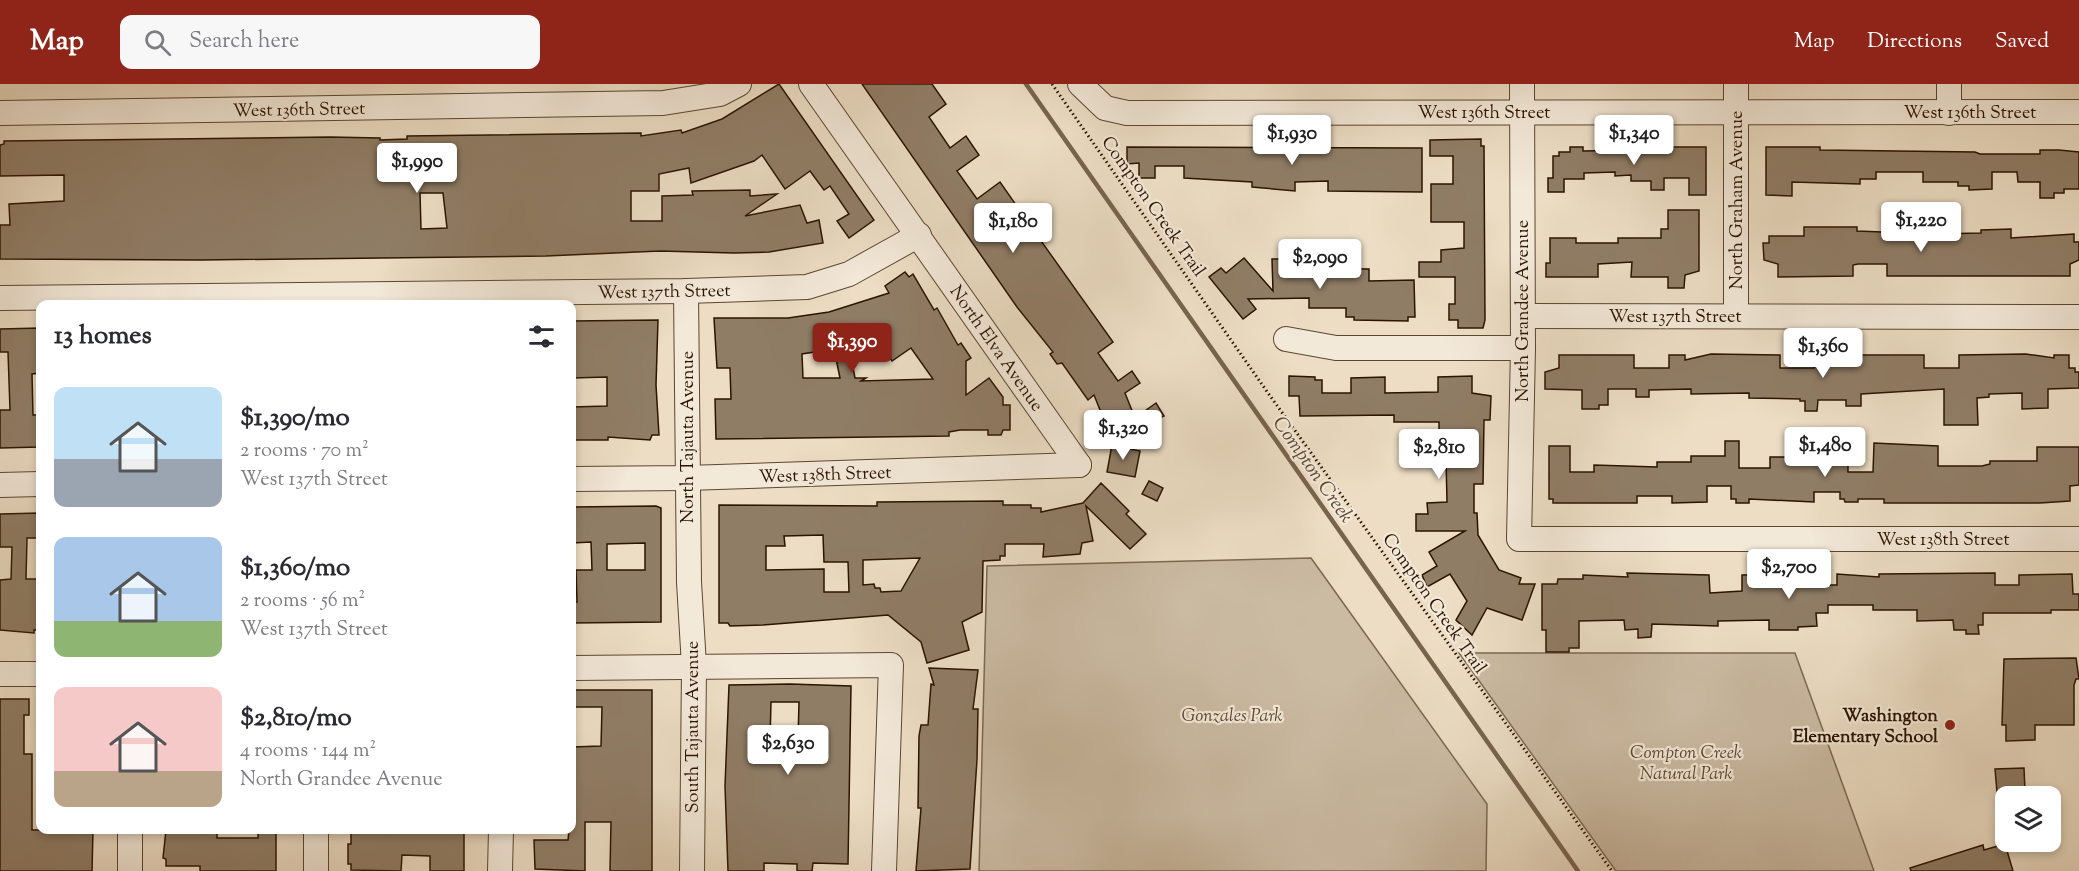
<!DOCTYPE html>
<meta charset="utf-8">
<style>
:root{--surface:#fff;--page:#f7f7f7;--text:#2b2b33;--muted:#7c7c81;--accent:#8f2418}
body{margin:0;font-family:"Sorts Mill Goudy",serif;background:var(--page);color:var(--text);height:100vh;display:flex;flex-direction:column;font-size:22px;white-space:nowrap}
*{box-sizing:border-box;margin:0}
p{font-size:20px;color:var(--muted)}
.icon{flex:none;width:33px;height:33px;fill:none;stroke:currentColor;stroke-width:2;stroke-linecap:round;stroke-linejoin:round}
.map{position:relative;flex:1;overflow:hidden}
.side{position:absolute;left:36px;top:216px;width:540px;height:534px;display:flex;flex-direction:column;background:var(--surface);border-radius:12px;box-shadow:0 3px 9px #0003}
.side>*{flex:none}
.buttons{position:absolute;left:1995px;top:702px;display:grid;gap:12px}
.buttons a{display:grid;place-items:center;width:66px;height:66px;border-radius:12px;background:var(--surface);box-shadow:0 3px 9px #0003;font-size:30px}
.price{position:absolute;translate:-50% -51px;padding:0 14px;border-radius:6px;background:#fff;color:#222;font-size:20px;line-height:39px;filter:drop-shadow(0 2px 3px #0008)}
.price::after{content:'';position:absolute;left:50%;top:36px;width:18px;height:14px;margin-left:-9px;background:inherit;clip-path:polygon(0 0,100% 0,50% 100%)}
.price.active{background:var(--accent);color:#fff}
ul{padding:0;list-style:none}
li{display:flex;align-items:center;gap:18px;height:150px;padding:0 18px}
li span{display:grid;place-items:center;flex:none;width:168px;height:120px;border-radius:12px;color:#555}
li>.icon{margin-inline-start:auto}
span .icon{width:72px;height:72px;fill:#fffc;stroke-width:1}
li b{font-size:26px}
h2{display:flex;justify-content:space-between;align-items:center;height:72px;padding:0 18px;font-size:26px}
header{display:flex;align-items:center;gap:36px;box-sizing:border-box;height:84px;padding:0 30px;background:var(--accent);color:#fff}
header strong{font-size:28px}
nav{display:flex;gap:33px;margin-inline-start:auto;font-size:21px}
.search{width:420px;height:54px;background:var(--page);display:flex;align-items:center;gap:15px;box-sizing:border-box;padding:0 21px;border-radius:12px;color:var(--muted);font-size:22px}
.map>svg:first-child{display:block}
.green{fill:#cbbba3;stroke:#7c6852;stroke-width:1.5}
.lines{fill:none;stroke-linecap:round;stroke-linejoin:round}
.stream{stroke:#78644d;stroke-width:4.5}
.building{fill:#907d66;stroke:#2c1400;stroke-width:1.5;fill-rule:evenodd}
.minor-casing{stroke:#5c4631;stroke-width:26}
.path{stroke:#2c1400;stroke-width:3;stroke-dasharray:1.5 3;stroke-linecap:butt}
.minor{stroke:#f3e9d9;stroke-width:24}
.poi-dot{fill:#8f2418;stroke:#f3e9d9;stroke-width:2}
.labels{text-anchor:middle;stroke-width:4.5;stroke-linejoin:round;paint-order:stroke}
.street-label{font-size:18px;fill:#2c1400;stroke:#f3e9d9}
.park-label{font-size:18px;font-style:italic;fill:#5c4631;stroke:#f3e9d9}
.poi-label{font-size:18px;font-weight:bold;fill:#2c1400;stroke:#f3e9d9;text-anchor:end}
.water-label{font-size:20px;font-style:italic;fill:#5f4934;stroke:#f3e9d9}
</style>
<header>
<strong>Map</strong>
<div class="search"><svg class="icon" aria-label="search" viewBox="0 0 24 24"><circle cx="10" cy="10" r="6"/><path d="M15 15l6 6"/></svg>Search here</div>
<nav><a>Map</a><a>Directions</a><a>Saved</a></nav>
</header>
<div class="map">
<svg width="2079" height="787" viewBox="0 0 2079 787">
<rect width="100%" height="100%" fill="#ecddc4"/>
<filter id="stains"><feTurbulence type="fractalNoise" baseFrequency=".00333" numOctaves="4"/><feColorMatrix values="0 0 0 0 .2 0 0 0 0 .09 0 0 0 0 .02 0 0 0 .5 -.17"/></filter>
<radialGradient id="worn" r=".72"><stop offset=".6" stop-color="#630" stop-opacity="0"/><stop offset="1" stop-color="#630" stop-opacity=".3"/></radialGradient>
<g class="green">
<path d="M1311,474L1487,720L1486,787H979L987,482Z"/>
<path d="M1459,569H1795L1874,787H1616Z"/>
</g>
<g class="lines">
<path class="stream" d="M1026,0L1578,787"/>
</g>
<g class="building">
<path d="M779,0L874,136L849,154L837,137L849,130L830,102L824,106L810,87L785,105L762,71L754,77L691,99L689,84L659,90V107H631V137H662V112L693,111L692,107L750,106V112L777,110L745,132L800,121L807,139L819,136L823,159L769,168L734,169L660,167L546,172L201,176L0,175V141H10L9,120L64,117V91L0,92V61L4,60V57L330,53L380,54V56L407,55V52L641,49V52L681,46L682,49L722,35ZM420,109H443L447,144L421,145Z"/>
<path d="M862,0H932L946,20L929,33L950,64L966,52L979,71L957,87L977,115L1000,98L1021,128L1031,121L1039,133L1029,140L1113,258L1098,269L1118,297L1132,287L1140,299L1125,309L1135,334L1156,319L1164,332L1112,356L1094,311L1088,316L1062,279L1057,280L1050,270L1053,268L1017,223Z"/>
<path d="M1481,55V62H1484L1485,236L1483,244H1458V236H1449V220H1455V193H1419V178H1441V166L1464,164V138H1431V100H1453V72H1430V56Z"/>
<path d="M1127,63L1422,64V108L1328,107V97L1295,98V107L1252,103V98L1184,94V82H1155V94H1139V79L1127,80Z"/>
<path d="M1570,63H1583V67L1632,66V63H1706V111H1689V94H1664V106H1651V97H1631V91L1615,92V88L1584,89V95H1564V108H1548V94H1553V72H1559V68H1570Z"/>
<path d="M1766,63H1820V66L1975,68L1980,70H2040V66H2059L2079,68V105H2064V109H2054V114H2040V98H2018L2017,88H1992V105L1969,106V102H1958V98H1923V88H1876V95H1860V100L1792,98V112L1766,111Z"/>
<path d="M1668,126H1699V187L1685,191L1684,204H1668V193H1631L1632,178L1598,180V193H1546V179H1550V154H1576V159H1618V154H1661V145H1668Z"/>
<path d="M1804,143H1857V147L1934,150L1981,149V146L2011,145V154L2074,150V158H2079V176L2070,180V192H1887V180H1858L1853,181V192L1778,193V180L1764,176L1763,159H1769V152H1804Z"/>
<path d="M1244,174L1273,207L1272,175H1295V184L1369,185V197L1414,196L1415,233H1408V237L1354,236V233H1346V224H1309V214L1248,215L1256,225L1243,235L1209,193L1221,184L1226,189Z"/>
<path d="M905,188L909,193L913,190L934,226L937,224L958,261L961,259L971,274L966,277V311L989,294L1003,313V321H1010V346H1003L1001,351H988V346H960L949,348V352L716,355L715,315H731L730,284H717L714,234H788L829,228L889,209L885,202ZM883,263L892,277L911,264L933,295L861,297L866,294H855L851,273ZM834,265L840,294H803L802,270Z"/>
<path d="M658,236L656,301L659,351H652L650,356L608,353V356H572V323L607,322V293L572,294V237Z"/>
<path d="M40,244V289L32,290L33,331H40V363L0,364V326H10L8,268H0V245Z"/>
<path d="M1711,270L1780,271V284H1814V271H1924V284H1959V271L2026,270L2054,274V271H2069V284H2075V288H2079V304L2048,305V324L2022,325V309L1989,310V313L1977,314L1978,341H1944V305L1861,310V322H1846V316H1818L1817,327H1805V317H1800V315L1749,314V309L1691,310V305L1649,306V313H1636V305H1608V321H1599V325H1582V306L1545,305V288L1559,284V271H1634V284H1669V271H1685V276Z"/>
<path d="M1289,292L1315,293V296H1322V309H1351V294L1385,293V309L1438,308V293L1472,292V309L1491,312L1490,336H1484L1483,400H1474V429H1477L1478,451L1499,486L1521,494L1519,500H1535L1522,536L1487,524L1472,551L1456,536L1467,517L1450,490L1427,503L1422,491L1437,482L1429,468L1465,447H1416V430H1428L1427,419L1447,418L1446,376H1439V338H1394V331L1300,332L1299,312H1289Z"/>
<path d="M1834,355H1848V388H1873L1874,359L1938,362V382H1982L1990,380V377H2037V363H2079V401L2070,402V417L2040,419H1884V415H1858V418H1845L1844,415H1840V408H1814V418L1749,415V419H1736V415H1731V402H1707V418L1672,419V412H1637V419H1553V415H1549V362H1570V388H1594V381L1657,383V378H1691V372H1725V357H1739V384H1770V373H1788V378H1834Z"/>
<path d="M1112,361L1140,367L1135,393L1107,388Z"/>
<path d="M1149,397L1163,404L1157,417L1142,410Z"/>
<path d="M1101,399L1129,427L1126,430L1146,450L1130,465L1086,422L1093,457L1082,459L1080,470L1043,473L1044,460H1005V472H1000V476L983,477L982,528L962,538L969,566L927,579L921,558L888,531L763,541L730,542L728,539H719V421L877,422V418L1003,417V421H1031V424H1041V428L1083,419ZM823,451L824,478H848L849,508H824V485L766,486V462H785L784,452ZM920,474L901,507L881,508L880,504H875L874,500L863,501V476Z"/>
<path d="M656,422L661,424V538L572,539V518H577L576,486H592L591,458L572,459V423ZM645,459V486H607V460Z"/>
<path d="M40,429V454H27L26,495H40V546H34V549L0,546V496L11,495L12,463H0V430Z"/>
<path d="M1627,489L1709,491L1710,509L1742,507V491L1813,490V501H1837V490L1879,493V490L1995,489V501H2019V491L2072,490L2073,510H2079V526H2051V529H1983V541H1978L1979,550H1966V546H1954L1953,536L1917,537V526H1873V521H1828V529H1816L1817,542L1798,543V546H1769V536L1718,537V542L1652,540L1651,553L1638,554V545L1625,546L1624,536L1579,537V564H1569V568H1546V546H1542V500H1557L1558,495H1583V491L1628,493Z"/>
<path d="M2076,574L2079,595H2076L2074,601V641H2035V656L2006,657V641H2002L2004,575Z"/>
<path d="M929,584L978,586L973,625H978L977,675L970,785L916,787L921,724H918L919,652L921,641H928L931,600L934,601Z"/>
<path d="M790,600L851,602L848,780L813,779L812,787H797V780L764,779V787H728L725,702L729,601ZM771,618H799L798,656H770Z"/>
<path d="M572,606H652V787H610L611,738H585V787L535,785L534,756H568L569,746H572V663L601,662L602,623H572Z"/>
<path d="M0,615H29V631H24V670H32V746H93L92,787H0Z"/>
<path d="M2024,684L2025,707L1997,708L1995,685Z"/>
<path d="M166,746H217V754H258V746H276V787H200V782H166V775L163,774Z"/>
<path d="M351,746H464V787H430V772L402,771L401,787L351,786V780H348V760H351Z"/>
<path d="M2005,760L2013,787H1911L1910,784L1983,761L1984,766Z"/>
</g>
<g class="lines">
<g class="minor-casing">
<g id="minor">
<path d="M811,0L1079,381"/>
<path d="M1080,0L1105,24L1127,29L2079,28"/>
<path d="M1522,0L1523,264L1519,455H2079"/>
<path d="M1736,0V232"/>
<path d="M1949,0V29"/>
<path d="M0,29L663,19L720,10L739,0"/>
<path d="M686,207L689,498L694,582L692,787"/>
<path d="M0,214L686,207L807,203L849,190L919,151"/>
<path d="M1523,232L2079,233"/>
<path d="M1286,255L1336,264H1523"/>
<path d="M572,395L687,394L1079,381"/>
<path d="M0,401L40,400"/>
<path d="M572,584L891,581L884,787"/>
<path d="M0,590H40"/>
<path d="M130,787V746"/>
<path d="M316,787V746"/>
<path d="M500,787L501,746"/>
</g>
</g>
<path class="path" d="M1052,0L1268,309L1612,787"/>
<use href="#minor" class="minor"/>
</g>
<circle class="poi-dot" cx="1950" cy="641" r="6"/>
<g class="labels">
<g class="street-label">
<text transform="translate(299 25) rotate(-1)" y="6">West 136th Street</text>
<text x="1484" y="34">West 136th Street</text>
<text x="1970" y="34">West 136th Street</text>
<text transform="translate(1736 116) rotate(-90)" y="6">North Graham Avenue</text>
<text transform="translate(1154 122) rotate(55)" y="6">Compton Creek Trail</text>
<text transform="translate(664 207) rotate(-1)" y="6">West 137th Street</text>
<text transform="translate(1522 227) rotate(-90)" y="6">North Grandee Avenue</text>
<text x="1675" y="238">West 137th Street</text>
<text transform="translate(997 264) rotate(55)" y="6">North Elva Avenue</text>
<text transform="translate(687 353) rotate(-90)" y="6">North Tajauta Avenue</text>
<text transform="translate(825 390) rotate(-2)" y="6">West 138th Street</text>
<text x="1943" y="461">West 138th Street</text>
<text transform="translate(1435 519) rotate(55)" y="6">Compton Creek Trail</text>
<text transform="translate(692 643) rotate(-90)" y="6">South Tajauta Avenue</text>
</g>
<g class="park-label">
<text x="1232" y="637">Gonzales Park</text>
<text x="1686" y="674">Compton Creek<tspan x="1686" dy="21">Natural Park</tspan></text>
</g>
<g class="poi-label">
<text x="1938" y="637">Washington<tspan x="1938" dy="21">Elementary School</tspan></text>
</g>
<g class="water-label">
<text transform="translate(1314 385) rotate(55)" y="7">Compton Creek</text>
</g>
</g>
<rect width="100%" height="100%" filter="url(#stains)"/>
<rect width="100%" height="100%" fill="url(#worn)"/>
</svg>
<div class="buttons">
<a><svg class="icon" aria-label="layers" viewBox="0 0 24 24"><path d="M12 4l9 5-9 5-9-5zM3 14l9 5 9-5"/></svg></a>
</div>
<b class="price" style="left:1292px;top:82px">$1,930</b>
<b class="price" style="left:1634px;top:82px">$1,340</b>
<b class="price" style="left:417px;top:110px">$1,990</b>
<b class="price" style="left:1921px;top:169px">$1,220</b>
<b class="price" style="left:1013px;top:170px">$1,180</b>
<b class="price" style="left:1320px;top:206px">$2,090</b>
<b class="price active" style="left:852px;top:290px">$1,390</b>
<b class="price" style="left:1823px;top:295px">$1,360</b>
<b class="price" style="left:1123px;top:377px">$1,320</b>
<b class="price" style="left:1825px;top:394px">$1,480</b>
<b class="price" style="left:1439px;top:396px">$2,810</b>
<b class="price" style="left:1789px;top:516px">$2,700</b>
<b class="price" style="left:788px;top:692px">$2,630</b>
<section class="side">
<h2>13 homes<svg class="icon" aria-label="filters" viewBox="0 0 24 24"><path d="M4 7h16M4 17h16"/><circle cx="9" cy="7" r="2"/><circle cx="15" cy="17" r="2"/></svg></h2>
<ul>
<li><span style="background:linear-gradient(#bfe0f5 60%,#9aa5b1 0)"><svg class="icon" aria-label="home" viewBox="0 0 24 24"><path d="M3 11l9-7 9 7M6 9v11h12V9"/></svg></span><div><b>$1,390/mo</b><p>2 rooms · 70 m²</p><p>West 137th Street</p></div></li>
<li><span style="background:linear-gradient(#a9c7e8 70%,#8fb573 0)"><svg class="icon" aria-label="home" viewBox="0 0 24 24"><path d="M3 11l9-7 9 7M6 9v11h12V9"/></svg></span><div><b>$1,360/mo</b><p>2 rooms · 56 m²</p><p>West 137th Street</p></div></li>
<li><span style="background:linear-gradient(#f6c9c9 70%,#b9a48a 0)"><svg class="icon" aria-label="home" viewBox="0 0 24 24"><path d="M3 11l9-7 9 7M6 9v11h12V9"/></svg></span><div><b>$2,810/mo</b><p>4 rooms · 144 m²</p><p>North Grandee Avenue</p></div></li>
</ul>
</section>
</div>
